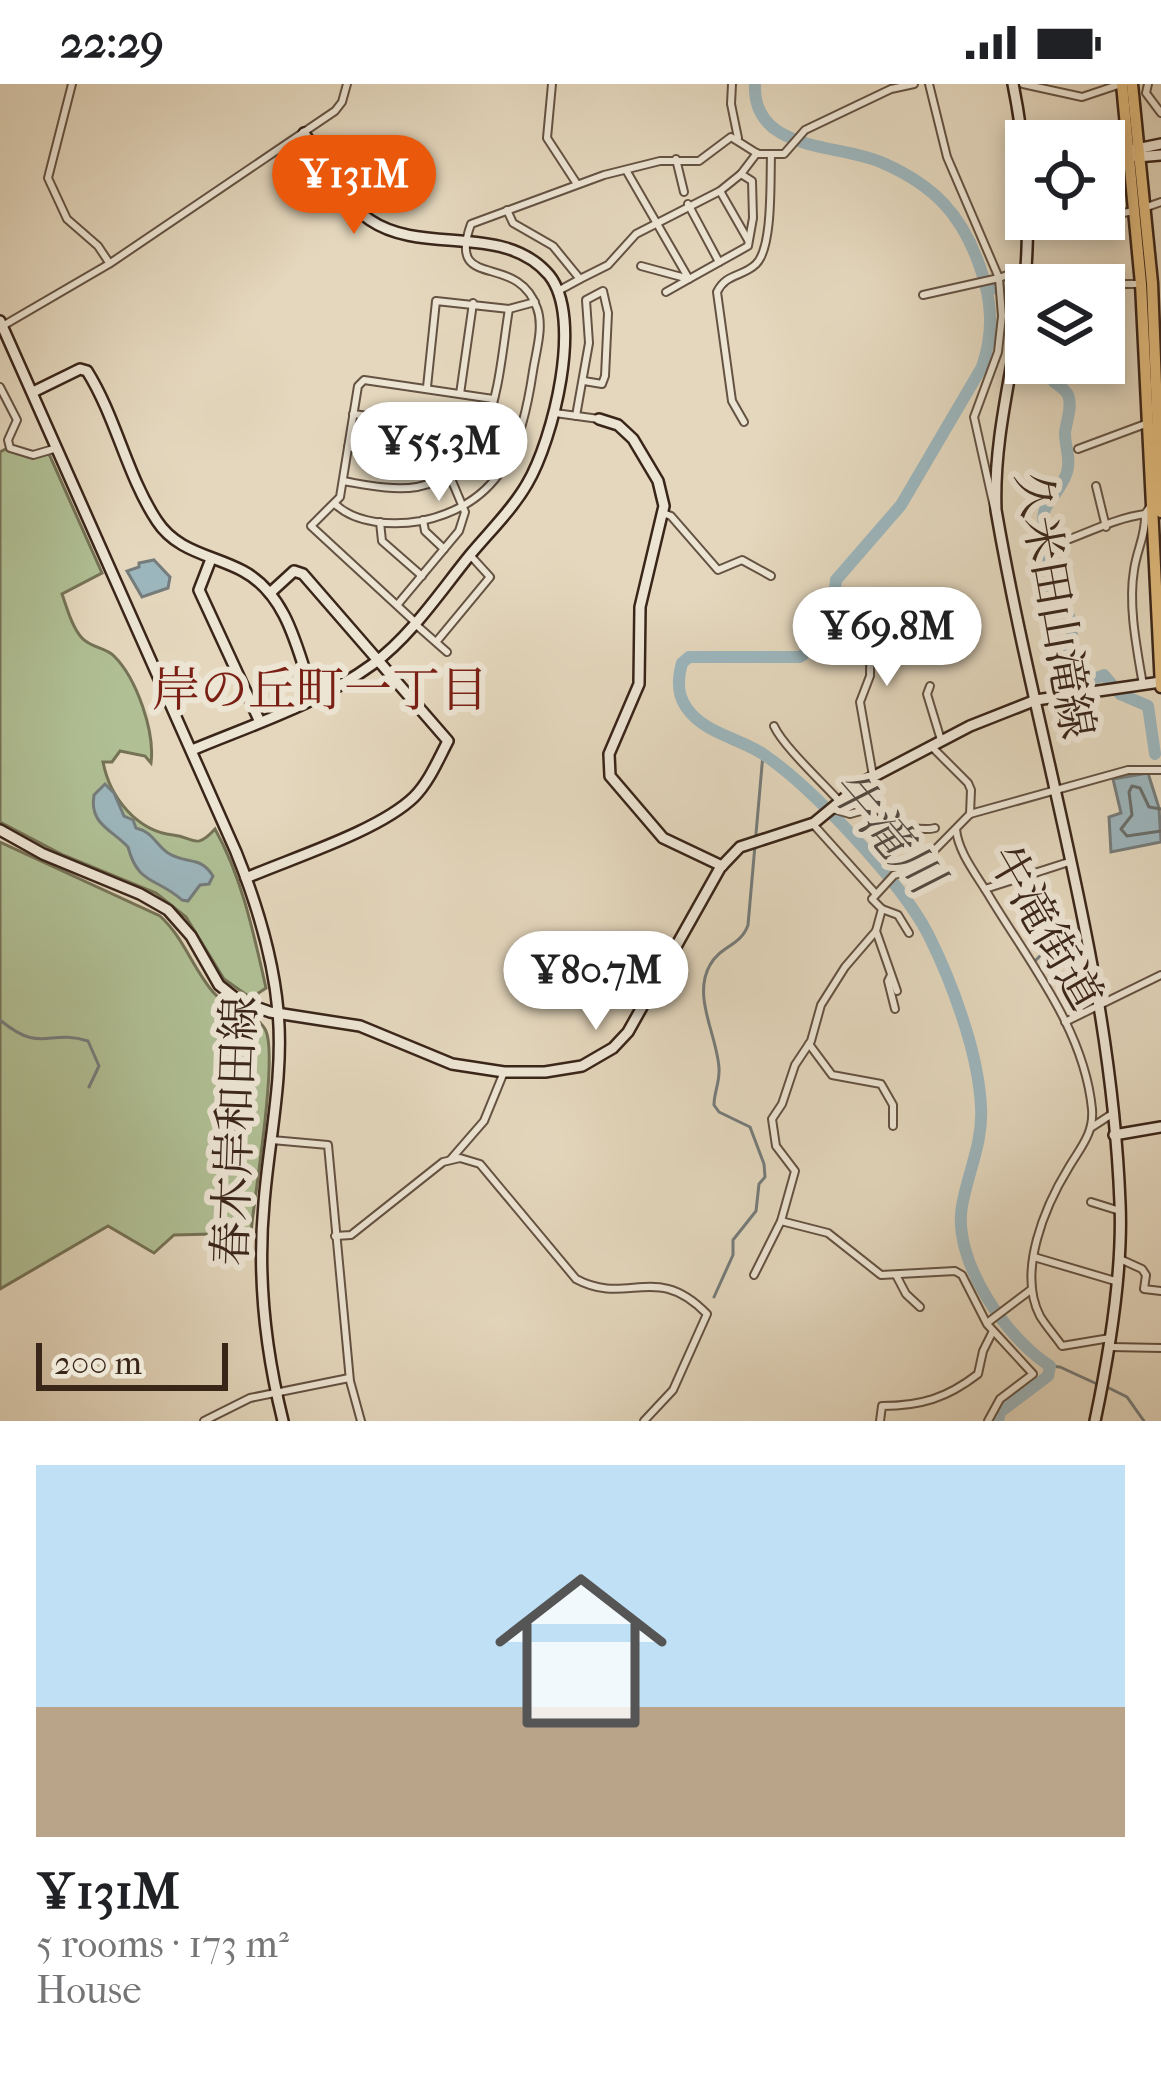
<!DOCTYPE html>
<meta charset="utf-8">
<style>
:root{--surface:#fff;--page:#f2f2f2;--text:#202124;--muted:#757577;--line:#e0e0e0;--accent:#ea580c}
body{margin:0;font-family:"IM FELL French Canon","Noto Serif JP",serif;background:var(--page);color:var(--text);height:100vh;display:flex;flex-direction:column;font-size:45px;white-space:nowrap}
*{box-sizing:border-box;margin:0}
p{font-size:39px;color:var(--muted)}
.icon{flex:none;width:66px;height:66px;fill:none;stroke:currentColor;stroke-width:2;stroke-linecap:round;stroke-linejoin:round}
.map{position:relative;height:1337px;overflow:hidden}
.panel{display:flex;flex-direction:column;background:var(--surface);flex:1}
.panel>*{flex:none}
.fabs{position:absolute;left:1005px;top:36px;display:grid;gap:24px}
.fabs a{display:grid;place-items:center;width:120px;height:120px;border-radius:0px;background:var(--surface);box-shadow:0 6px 18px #0003;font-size:60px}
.scale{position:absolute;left:36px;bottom:30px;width:192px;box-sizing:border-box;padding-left:12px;border:6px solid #3a2519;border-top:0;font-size:33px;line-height:42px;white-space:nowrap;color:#3a2519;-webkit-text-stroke:9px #ede5d4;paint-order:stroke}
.price{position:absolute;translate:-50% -102px;padding:0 27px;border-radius:42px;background:#fff;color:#222;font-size:39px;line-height:78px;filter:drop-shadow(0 3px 6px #0008)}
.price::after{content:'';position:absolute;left:50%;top:72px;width:36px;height:27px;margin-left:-18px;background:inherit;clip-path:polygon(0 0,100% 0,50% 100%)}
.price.selected{background:var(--accent);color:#fff}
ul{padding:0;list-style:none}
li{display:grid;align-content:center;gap:24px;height:636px;padding:0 36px}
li+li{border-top:3px solid var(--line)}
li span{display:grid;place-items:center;height:372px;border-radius:0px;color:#555}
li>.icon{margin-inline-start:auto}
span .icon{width:216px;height:216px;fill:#fffc;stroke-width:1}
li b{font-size:51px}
.status{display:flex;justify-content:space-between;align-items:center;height:84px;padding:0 60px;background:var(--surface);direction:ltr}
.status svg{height:33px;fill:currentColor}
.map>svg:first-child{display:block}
.green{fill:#b0bf94;stroke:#757256;stroke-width:3}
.water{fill:#9cb6bd;stroke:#757c7b;stroke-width:3}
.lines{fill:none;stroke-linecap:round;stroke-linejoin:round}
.shore{stroke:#6b6e6b;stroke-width:3}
.stream{stroke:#757c7b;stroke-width:3}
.river{stroke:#9cb6bd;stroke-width:12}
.street-casing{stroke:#645242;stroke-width:10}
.secondary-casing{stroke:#3a2519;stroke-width:14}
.primary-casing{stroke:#3a2519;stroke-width:15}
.street{stroke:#ede5d4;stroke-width:6}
.secondary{stroke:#ede5d4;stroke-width:9}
.primary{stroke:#e2bc7e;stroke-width:10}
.labels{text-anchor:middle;stroke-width:12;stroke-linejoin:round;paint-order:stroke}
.street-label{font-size:45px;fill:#3a2519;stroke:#ede5d4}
.neighbourhood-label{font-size:48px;fill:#7a1f14;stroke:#ede5d4}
.water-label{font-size:48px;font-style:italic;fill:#524942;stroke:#ede5d4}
</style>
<div class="status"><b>22:29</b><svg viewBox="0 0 49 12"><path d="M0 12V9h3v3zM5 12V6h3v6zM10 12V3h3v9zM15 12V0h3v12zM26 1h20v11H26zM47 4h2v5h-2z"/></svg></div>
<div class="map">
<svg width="1161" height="1337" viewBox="0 0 1161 1337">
<rect width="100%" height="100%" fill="#e4d7bd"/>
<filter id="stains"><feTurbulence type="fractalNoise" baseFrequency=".00167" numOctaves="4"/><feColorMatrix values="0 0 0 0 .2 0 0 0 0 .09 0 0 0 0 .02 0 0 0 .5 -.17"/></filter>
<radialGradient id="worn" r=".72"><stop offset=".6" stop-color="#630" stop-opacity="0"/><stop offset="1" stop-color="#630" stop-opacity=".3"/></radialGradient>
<g class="green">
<path d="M6,365L28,373L49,370L102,489L62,510C67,524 72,543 82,554C91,564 105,563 114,572C137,595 155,648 151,679L145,672L120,667L112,678H103C110,714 137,747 173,751C194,753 195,767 215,745C242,793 254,851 266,904L251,914L224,895L186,833L156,809L63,771L0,738V368Z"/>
<path d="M0,758L160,832C184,854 192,883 213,908C227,925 254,927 265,945C279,969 254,1113 251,1149L174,1151L154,1169L108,1142L0,1205Z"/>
</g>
<g class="water">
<path d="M154,476L170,493L168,504L142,513L127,487L139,483V479Z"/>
<path d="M1148,689L1159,724L1161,758L1111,768L1109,733L1121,729L1113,695Z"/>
<path d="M105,700L114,709L124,732L133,736L136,744C153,748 156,761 168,769C187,781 200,771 213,792L209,800L200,801L188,817L182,816C156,793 138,801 128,763C111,745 89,740 94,711Z"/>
</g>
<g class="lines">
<path class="shore" d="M1161,725L1149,723L1140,704L1132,702L1129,708L1132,731L1121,745L1127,752L1161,747"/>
<g class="stream">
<path d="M1033,879L1047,865L1081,855"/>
<path d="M0,936C42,971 48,944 88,957L99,982L89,1003"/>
<path d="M714,1213L733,1171V1156L756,1127L759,1100L765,1093L764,1080L750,1043L719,1028L714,1021C714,1008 720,998 719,984C717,951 692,912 710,881C720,862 741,862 748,841L763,670"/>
<path d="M1050,1282L1060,1283L1097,1300"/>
<path d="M1107,1303L1127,1313L1144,1337"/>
</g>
<g class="river">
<path d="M755,0C752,69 839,59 883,79C935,102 962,131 980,183C992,217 994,248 982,283L901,421L836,496L832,530L818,560L800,573H689L682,579C678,593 677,610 686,623C703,649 739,654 763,670C812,703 901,798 928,850C952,898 979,970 981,1024C983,1059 968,1088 962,1122C952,1176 1006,1254 1050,1282L1048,1292L1000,1328L998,1337"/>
<path d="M987,202L1026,213"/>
<path d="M1052,279L1054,298C1058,301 1066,306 1068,311C1073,322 1066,338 1065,349C1065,363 1071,374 1067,388C1057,419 1031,420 1050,456L1035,482C1049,524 1073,503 1072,562C1060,575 1056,579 1067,595L1086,598L1104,591L1120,610L1148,622L1155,670"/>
</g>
<g class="street-casing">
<g id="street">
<path d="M72,0L48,94L67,135L98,162L108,177"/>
<path d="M552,0L547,54L577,100"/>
<path d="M732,0L731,20L738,54"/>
<path d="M929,0L947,73L999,194L1026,184"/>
<path d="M1023,0L1082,13L1121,0"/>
<path d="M1148,0L1146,9L1161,29"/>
<path d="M676,75L684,108"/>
<path d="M626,86L689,195L666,208"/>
<path d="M720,107L748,156"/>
<path d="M688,120L719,178"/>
<path d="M1144,124L1161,118"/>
<path d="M507,126L513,139L553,162L580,195L558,207"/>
<path d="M1104,133L1133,127"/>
<path d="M1062,135H1078"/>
<path d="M641,182L689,195L748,162L753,134L752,97L741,90"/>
<path d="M580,195L608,181L636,150L720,107L741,90L757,69"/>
<path d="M1025,200H1140"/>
<path d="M923,211L999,194L1002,232L998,268L974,333L994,423"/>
<path d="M1,243L109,180L335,27L342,18L347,0"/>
<path d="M0,303L17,336L8,356L10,364L33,371L57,364"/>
<path d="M427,303L436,217L509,225L535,218"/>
<path d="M460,310L473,219"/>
<path d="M555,329L599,335"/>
<path d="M353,330L436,341L431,376"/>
<path d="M576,332L589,259L586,216L603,207L608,229L605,292L602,300L584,297"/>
<path d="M744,338L732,317L717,208C726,189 743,193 756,180C773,164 770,96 771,72"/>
<path d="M348,363L440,381L449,390L465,428L459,447L398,520"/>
<path d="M1078,365L1148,339"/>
<path d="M343,397C367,401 393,407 417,403C498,388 498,289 509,225"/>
<path d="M1096,402L1106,443"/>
<path d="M335,420C356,440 393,442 421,437C503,420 522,360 533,287C536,267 544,243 537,224C517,166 446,209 471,140L604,91L660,77H699L731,53L758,70H784L805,46L891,5L914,0"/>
<path d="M663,429L671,432L718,486L742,476L771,492"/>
<path d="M423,436L425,447L444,465"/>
<path d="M380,438L382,457L422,492"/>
<path d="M1067,456C1094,446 1117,434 1145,430L1152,420"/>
<path d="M415,538L311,442L340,413L358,302L364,296L493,315"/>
<path d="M414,539L447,568"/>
<path d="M437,557L490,493L470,471"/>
<path d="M1143,601C1137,565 1128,522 1134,486C1137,465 1146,451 1145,430"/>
<path d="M930,602L927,610L941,656"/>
<path d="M774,642C783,662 822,698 839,717"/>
<path d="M873,692L860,618L870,592L871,526L879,511"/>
<path d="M833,725L850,730L868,725L883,744C900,737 917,749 935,744"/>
<path d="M970,730L1128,686H1161"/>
<path d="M812,739L876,810"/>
<path d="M956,745C958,768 976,790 988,810C1028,877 1084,944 1092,1025C1094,1049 1081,1063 1069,1083C1045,1122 1017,1188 1040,1232C1046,1242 1055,1252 1062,1262L1110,1254"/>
<path d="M985,805L1072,777"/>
<path d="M882,825L898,831L909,849"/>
<path d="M876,847L897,907"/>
<path d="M891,891L888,897L895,925"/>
<path d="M1065,938L1161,891"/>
<path d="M809,960L832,991L881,1000L893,1021V1042"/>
<path d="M1092,1043L1112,1030"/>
<path d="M272,1056L328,1061L350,1297L361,1337"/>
<path d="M451,1075L484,1037L504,988"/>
<path d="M1091,1118L1120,1127"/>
<path d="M781,1137L828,1149L881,1191L955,1187L962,1191L987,1240L1033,1290L1000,1315L988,1337"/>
<path d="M335,1152L351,1151L443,1078L460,1074L480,1080L576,1195C628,1223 656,1177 707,1230L673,1306L644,1337"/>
<path d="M1034,1173L1115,1197"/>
<path d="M1120,1175L1142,1185L1146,1191L1144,1205L1161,1207"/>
<path d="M754,1191L781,1137L795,1087L776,1062L772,1035L782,1020L795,981L811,957L821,921L845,883L876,847L882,825L872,815L894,791L916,785L970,730L971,706L968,699L933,664"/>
<path d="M896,1191L906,1210L920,1223"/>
<path d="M987,1239L1032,1205"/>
<path d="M1111,1263L1161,1264"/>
<path d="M204,1337L250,1314L349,1294"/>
<path d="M880,1337L882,1322C921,1322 947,1314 978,1290L983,1267L993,1247"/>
</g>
</g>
<g class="secondary-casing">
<g id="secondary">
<path d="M1013,0C1025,58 1031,136 1025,195C1017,273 993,347 996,426C1036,658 1111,882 1120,1119C1123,1186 1109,1271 1095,1337"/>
<path d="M1132,66L1161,60"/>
<path d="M1137,73L1161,71"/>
<path d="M0,237L236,768C257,820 273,872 278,927C284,992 269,1055 264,1119C257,1194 265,1265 283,1337"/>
<path d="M33,308L80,285L87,287C116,333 127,392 157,437C177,468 213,471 243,487C288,511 298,568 313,612"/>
<path d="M599,335L618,341L633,355L658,397L664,422L640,523L639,600L609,670L610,692L663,754L722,782"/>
<path d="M211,475L199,506L260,638"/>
<path d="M192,666C252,641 320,619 373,580C411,552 440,508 470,471C489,448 512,426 527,400C553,356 584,234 549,191C504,138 423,172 370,136C341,117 323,77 304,49"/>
<path d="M0,746L43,770L140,810L168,826L191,852L219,901L239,917L270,928L360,942L452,980L504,988H545L582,982L613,964L628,948L720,784L740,763L814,739L865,697L970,642L1036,616L1161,598"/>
<path d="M246,794C292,774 379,747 414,713C429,698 438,676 448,657L303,490L294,487L270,509"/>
<path d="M1114,1051L1161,1043"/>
</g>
</g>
<g class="primary-casing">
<g id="primary">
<path d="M1122,0L1141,200L1161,603"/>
<path d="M1132,0L1152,199L1161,428"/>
</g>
</g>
<use href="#street" class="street"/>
<use href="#secondary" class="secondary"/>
<use href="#primary" class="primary"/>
</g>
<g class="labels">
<g class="street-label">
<text transform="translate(1056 521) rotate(80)" y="16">久米田山滝線</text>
<text transform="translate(1046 843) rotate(60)" y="16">牛滝街道</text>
<text transform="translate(234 1047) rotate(-88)" y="16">春木岸和田線</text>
</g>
<g class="neighbourhood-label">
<text x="320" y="622">岸の丘町一丁目</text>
</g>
<g class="water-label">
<text transform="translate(886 747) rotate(49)" y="17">牛滝川</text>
</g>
</g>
<rect width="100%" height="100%" filter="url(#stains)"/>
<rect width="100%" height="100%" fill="url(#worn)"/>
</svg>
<div class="fabs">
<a><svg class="icon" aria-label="locate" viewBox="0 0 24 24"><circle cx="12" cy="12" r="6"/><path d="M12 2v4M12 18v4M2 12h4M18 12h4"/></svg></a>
<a><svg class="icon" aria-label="layers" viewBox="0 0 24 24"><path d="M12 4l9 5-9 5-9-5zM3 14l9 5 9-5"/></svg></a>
</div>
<div class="scale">200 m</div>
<b class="price selected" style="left:354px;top:153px">¥131M</b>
<b class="price" style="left:439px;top:420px">¥55.3M</b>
<b class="price" style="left:887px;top:605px">¥69.8M</b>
<b class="price" style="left:596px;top:949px">¥80.7M</b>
</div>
<section class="panel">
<ul>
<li><span style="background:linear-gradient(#bfe0f5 65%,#b9a48a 0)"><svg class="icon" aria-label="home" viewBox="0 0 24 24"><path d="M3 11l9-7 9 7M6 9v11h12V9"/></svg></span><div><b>¥131M</b><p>5 rooms · 173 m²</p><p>House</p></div></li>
</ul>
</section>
